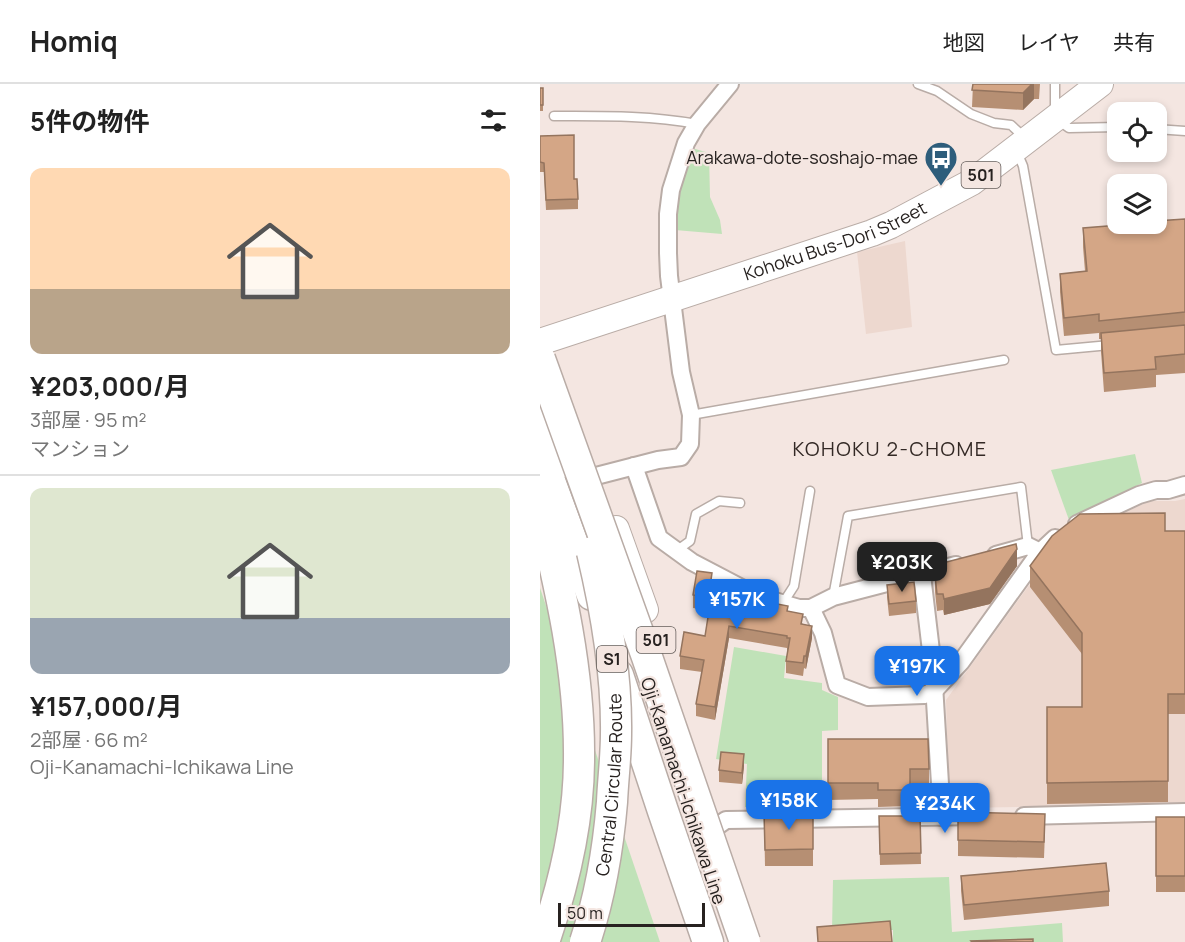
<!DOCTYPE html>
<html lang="ja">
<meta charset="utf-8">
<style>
:root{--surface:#fff;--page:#f2f2f2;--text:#222;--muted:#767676;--line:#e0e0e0;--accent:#1a73e8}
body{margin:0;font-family:Manrope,"Noto Sans JP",sans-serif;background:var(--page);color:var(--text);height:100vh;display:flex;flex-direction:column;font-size:22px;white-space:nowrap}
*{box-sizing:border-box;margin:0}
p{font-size:20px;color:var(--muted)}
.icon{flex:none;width:33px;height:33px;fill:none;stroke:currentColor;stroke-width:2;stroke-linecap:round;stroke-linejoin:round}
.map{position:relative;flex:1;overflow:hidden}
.details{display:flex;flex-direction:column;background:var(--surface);width:540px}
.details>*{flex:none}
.tools{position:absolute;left:567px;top:18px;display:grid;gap:12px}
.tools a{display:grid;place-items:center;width:60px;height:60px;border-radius:12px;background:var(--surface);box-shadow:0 3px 9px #0003;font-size:30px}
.scale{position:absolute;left:18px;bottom:15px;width:147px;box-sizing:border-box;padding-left:6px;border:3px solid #272220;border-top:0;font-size:16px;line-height:21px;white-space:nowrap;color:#272220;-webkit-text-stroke:4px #f4e6e1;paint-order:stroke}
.price{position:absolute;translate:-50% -51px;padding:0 14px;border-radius:12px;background:var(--accent);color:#fff;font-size:20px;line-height:39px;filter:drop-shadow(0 2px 3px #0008)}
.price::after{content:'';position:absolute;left:50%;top:36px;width:18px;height:14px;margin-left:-9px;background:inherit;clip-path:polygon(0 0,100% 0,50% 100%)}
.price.active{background:#222;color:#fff}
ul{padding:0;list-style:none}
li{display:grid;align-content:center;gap:12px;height:318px;padding:0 30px}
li+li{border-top:2px solid var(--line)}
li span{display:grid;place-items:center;height:186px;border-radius:12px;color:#555}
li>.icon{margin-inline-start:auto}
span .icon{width:108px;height:108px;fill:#fffc;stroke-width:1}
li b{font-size:26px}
h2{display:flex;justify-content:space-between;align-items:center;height:72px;padding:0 30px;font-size:26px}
header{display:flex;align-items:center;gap:36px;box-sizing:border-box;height:84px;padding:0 30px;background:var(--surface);border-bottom:2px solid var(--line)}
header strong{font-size:28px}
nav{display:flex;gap:33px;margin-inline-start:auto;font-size:21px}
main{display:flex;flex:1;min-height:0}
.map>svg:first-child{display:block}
.built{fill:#edd8cf}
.green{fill:#c0e2b8}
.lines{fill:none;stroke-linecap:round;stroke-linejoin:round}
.service-casing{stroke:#b9aca6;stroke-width:11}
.minor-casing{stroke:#b9aca6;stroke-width:20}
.primary-casing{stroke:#b9aca6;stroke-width:28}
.motorway-casing{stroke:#b9aca6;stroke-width:33}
.service{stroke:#fff;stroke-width:8}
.minor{stroke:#fff;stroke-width:16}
.primary{stroke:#fff;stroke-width:26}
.motorway{stroke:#fff;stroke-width:30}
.motorway-bridge-casing{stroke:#b9aca6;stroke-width:33;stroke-linecap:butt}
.motorway-bridge{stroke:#fff;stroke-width:30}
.wall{fill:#b68f73}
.shaded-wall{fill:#94745e}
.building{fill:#d4a686;stroke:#94745e;stroke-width:1.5}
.labels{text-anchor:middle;stroke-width:4.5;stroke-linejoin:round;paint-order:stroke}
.shield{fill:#f4e6e1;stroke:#645d5a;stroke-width:1.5}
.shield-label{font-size:16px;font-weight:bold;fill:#272220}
.poi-label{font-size:18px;fill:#272220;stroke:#f4e6e1;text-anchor:end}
.street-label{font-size:18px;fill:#272220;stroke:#f4e6e1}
.neighbourhood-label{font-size:20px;letter-spacing:1.5px;fill:#332925;stroke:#f4e6e1}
</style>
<header>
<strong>Homiq</strong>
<nav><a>地図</a><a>レイヤ</a><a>共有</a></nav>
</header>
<main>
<section class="details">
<h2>5件の物件<svg class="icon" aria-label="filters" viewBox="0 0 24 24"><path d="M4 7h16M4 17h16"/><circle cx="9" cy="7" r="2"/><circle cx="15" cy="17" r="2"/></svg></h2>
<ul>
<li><span style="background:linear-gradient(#ffd9b3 65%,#b9a48a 0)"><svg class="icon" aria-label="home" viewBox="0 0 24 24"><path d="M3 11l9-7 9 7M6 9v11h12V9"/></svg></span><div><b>¥203,000/月</b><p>3部屋 · 95 m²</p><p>マンション</p></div></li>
<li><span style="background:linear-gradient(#dfe7d0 70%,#9aa5b1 0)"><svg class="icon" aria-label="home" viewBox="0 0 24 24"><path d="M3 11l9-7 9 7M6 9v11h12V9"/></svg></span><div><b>¥157,000/月</b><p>2部屋 · 66 m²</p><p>Oji-Kanamachi-Ichikawa Line</p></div></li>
</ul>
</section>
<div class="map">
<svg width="645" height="858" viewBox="0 0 645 858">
<rect width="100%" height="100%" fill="#f4e6e1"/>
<g class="built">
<path d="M365,157L372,243L326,250L317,168Z"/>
<path d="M645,415V720L418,724L409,720L406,616L511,471L539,449L610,417H635Z"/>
</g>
<g class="green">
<path d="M152,64L169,69L170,113L180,136L182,150L135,146L136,113Z"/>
<path d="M595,370L602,399L529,436L511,386Z"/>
<path d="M0,504L120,858H0Z"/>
<path d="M194,563L246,572L244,594L282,599V606L298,613V646L282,647V725L205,723L207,680L176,675Z"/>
<path d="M409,793L412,848L522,839L523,858H353V846H292L293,796Z"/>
</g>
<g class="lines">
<g class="service-casing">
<g id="service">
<path d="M378,0L397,7L431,30L454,39L471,41L484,53"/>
<path d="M515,0V34L529,44L578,43"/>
<path d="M14,32C62,32 109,31 157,40"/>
<path d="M616,45L645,47"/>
<path d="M477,68L483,82L516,266L570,261"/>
<path d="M151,331L464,276"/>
<path d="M136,467L150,457L156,430L179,417L200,419"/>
<path d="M293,513L308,432L481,403L488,462"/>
<path d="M243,519L254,502L270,407"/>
</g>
</g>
<g class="minor-casing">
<g id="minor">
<path d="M94,382L119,454L152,478L217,512L259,524H271L293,513L416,481"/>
<path d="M56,392L118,376L141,373L150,360L151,331L141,288L129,192L128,169V130L131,106L146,59L157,40L190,0"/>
<path d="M537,440L599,411L616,406H628L645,401"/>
<path d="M456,471L488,462L500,468"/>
<path d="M382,491L393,584L402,733"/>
<path d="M271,524L283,549L297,601L328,613L384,611L394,607L421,578L500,468L515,454"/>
<path d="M484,732L645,728"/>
<path d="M162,753L186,736L440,732"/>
</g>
</g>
<g class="primary-casing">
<g id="primary">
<path id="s1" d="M0,258L332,149L351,141L432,98L560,0"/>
<path d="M0,322L23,380"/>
<path d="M76,445L105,526"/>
</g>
</g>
<g class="motorway-casing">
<g id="motorway">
<path d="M0,370L52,511"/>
<path d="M0,419C20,503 40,588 39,675C39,737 24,800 4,858"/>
<path d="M78,591L123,727L168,858"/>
</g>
</g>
<use href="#service" class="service"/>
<use href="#minor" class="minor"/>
<use href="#primary" class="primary"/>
<use href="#motorway" class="motorway"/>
<g class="motorway-bridge-casing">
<g id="motorway-bridge">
<path d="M0,275L107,573L205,858"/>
<path id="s2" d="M45,858C60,813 68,766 72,718C73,695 76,673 76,650C77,588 66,527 52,468"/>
</g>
</g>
<use href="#motorway-bridge" class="motorway-bridge"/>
</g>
<g class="wall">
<path d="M433,0H500L499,15H494L483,26L432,23Z"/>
<rect x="0" y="4" width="3" height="23"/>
<path d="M0,52L34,95L38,115V125L6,126L4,88H0Z"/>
<path d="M645,135V289L616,291V303L564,308L561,268V255H559V249L524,252L520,208V190L545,187L543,163V144Z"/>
<path d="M625,447H645V630H628V718L507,720V623H542V570L490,503V482Z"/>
<path d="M395,481L477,482L450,520L404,531L403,526L397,527L395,508Z"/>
<path d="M172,496L197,512L248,527L263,540L272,554L266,585L264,584L263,592L246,589V577L248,566H247V564L189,554L175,636L156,632V620L162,588L140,585V572L165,552L169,526L153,524V511Z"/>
<path d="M347,501L376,517V529L349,532L347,513Z"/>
<path d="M288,655L389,685V701L370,702V722L338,723V715L288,716Z"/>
<path d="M204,682L202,700L179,698V686Z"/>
<path d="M418,728L505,747L504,774L418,772Z"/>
<path d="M224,729H273V782H225Z"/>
<path d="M339,732H380L381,780L340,781Z"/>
<rect x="616" y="733" width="29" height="75"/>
<path d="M421,792L569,807V822L424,836L421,807Z"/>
</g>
<g class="shaded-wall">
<path d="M492,0H494V15L483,26V9Z"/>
<path d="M477,465V482L450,520L404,531V515Z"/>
<path d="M189,542V554L175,636V623Z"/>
<path d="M272,542V554L266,585V572Z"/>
<path d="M204,670V682L202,700V689Z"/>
</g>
<g class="building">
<path d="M433,0H492L483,9L432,6Z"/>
<rect x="0" y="4" width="3" height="17"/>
<path d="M34,51V95H37L38,115L6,116L4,79L0,78V52Z"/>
<path d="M645,135V228L559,237V230L524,234L520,190L547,187L543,144L593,140H616V137Z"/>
<path d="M645,241V270L615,273L616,285L564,289L561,249Z"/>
<path d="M625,429V447H645V610H628V697L507,699V623H542V549L490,482L512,452L540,430Z"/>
<path d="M476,460L477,465L450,504L404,515L403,510H397L395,491H398L395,481Z"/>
<path d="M157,487L172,489L171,496L197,501L195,512L248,522L247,527L263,530L261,540L272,542L266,572H264L263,579L246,577L250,554H247V552L189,542L175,623L156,620L164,576L140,572L144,548L165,552L171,514L153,511Z"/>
<path d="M374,498L376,517L349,520L347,501Z"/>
<path d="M288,655H388L389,685H370V706H338V699H288Z"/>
<path d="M181,668L204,670L202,689L179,686Z"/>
<path d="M418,728L505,730L504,758L418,756Z"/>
<path d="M224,729H273V765L225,766Z"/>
<path d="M339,732H380L381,769L340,770Z"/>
<rect x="616" y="733" width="29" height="59"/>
<path d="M566,779L569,807L424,821L421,792Z"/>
<path d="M350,837L352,858H278L277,843Z"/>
<path d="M493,855V858H432L431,857Z"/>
</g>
<defs>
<g id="bus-pin" transform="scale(1.725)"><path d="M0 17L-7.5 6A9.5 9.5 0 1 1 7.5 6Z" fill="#2d5d7b" stroke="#f4e6e1"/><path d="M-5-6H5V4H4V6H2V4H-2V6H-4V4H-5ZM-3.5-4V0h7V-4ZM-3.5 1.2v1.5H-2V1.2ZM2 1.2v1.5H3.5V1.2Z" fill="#fff"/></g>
</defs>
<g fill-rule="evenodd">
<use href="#bus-pin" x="401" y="74"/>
</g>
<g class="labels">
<g class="shield">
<rect x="421.5" y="78" width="39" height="26" rx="4.5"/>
<rect x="96.5" y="543" width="39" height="26" rx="4.5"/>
<rect x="57" y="562" width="30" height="26" rx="4.5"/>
</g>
<g class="shield-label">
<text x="441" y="97">501</text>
<text x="116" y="562">501</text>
<text x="72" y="581">S1</text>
</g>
<g class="poi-label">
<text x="378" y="80">Arakawa-dote-soshajo-mae</text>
</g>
<g class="street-label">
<text dy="6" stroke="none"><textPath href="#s1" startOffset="312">Kohoku Bus-Dori Street</textPath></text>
<text dy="6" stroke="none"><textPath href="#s2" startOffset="160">Central Circular Route</textPath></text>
<text transform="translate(143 707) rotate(72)" y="6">Oji-Kanamachi-Ichikawa Line</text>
</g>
<g class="neighbourhood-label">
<text x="350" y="372">KOHOKU 2-CHOME</text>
</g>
</g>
</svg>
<div class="tools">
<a><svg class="icon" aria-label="locate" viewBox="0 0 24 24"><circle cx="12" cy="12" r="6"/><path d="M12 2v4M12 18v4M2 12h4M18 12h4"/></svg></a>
<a><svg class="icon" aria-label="layers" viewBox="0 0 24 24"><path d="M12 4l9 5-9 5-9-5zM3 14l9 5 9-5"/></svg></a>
</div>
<div class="scale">50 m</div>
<b class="price active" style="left:362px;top:509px">¥203K</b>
<b class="price" style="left:197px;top:546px">¥157K</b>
<b class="price" style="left:377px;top:613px">¥197K</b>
<b class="price" style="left:249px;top:747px">¥158K</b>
<b class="price" style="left:405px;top:750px">¥234K</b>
</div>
</main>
